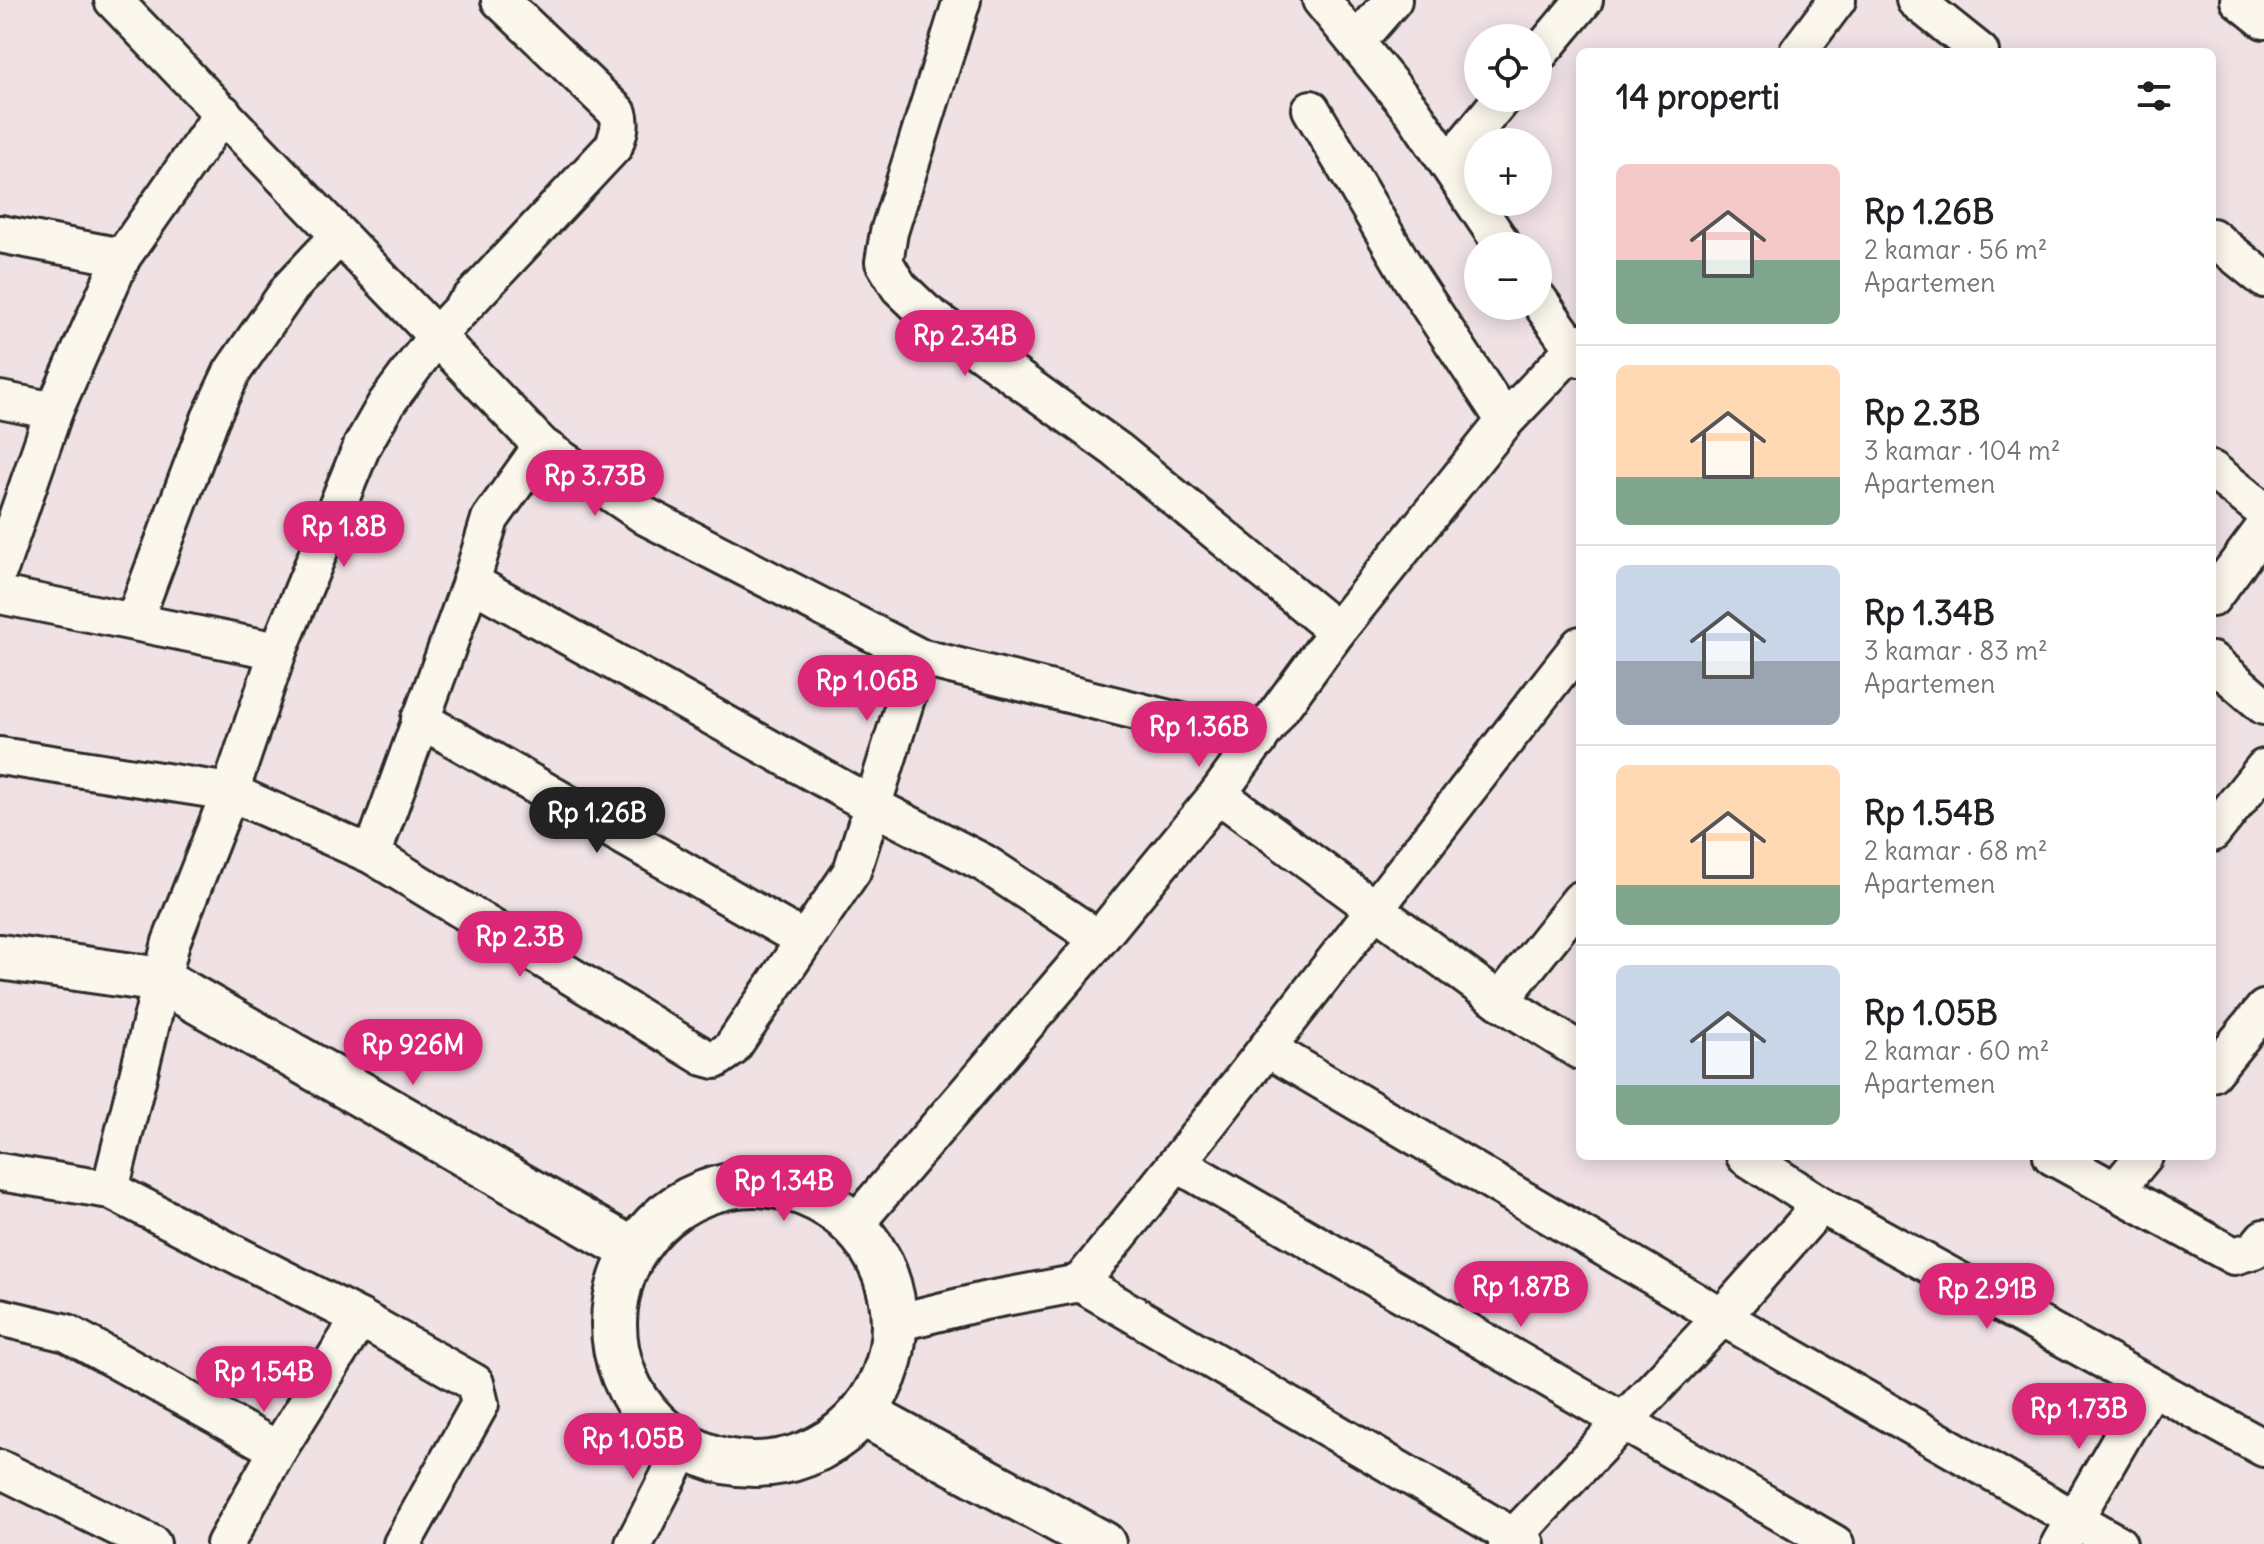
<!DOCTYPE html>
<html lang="id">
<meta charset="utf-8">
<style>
:root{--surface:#fff;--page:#f2f2f2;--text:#202124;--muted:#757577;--line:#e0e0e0;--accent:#db2777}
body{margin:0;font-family:Delius,sans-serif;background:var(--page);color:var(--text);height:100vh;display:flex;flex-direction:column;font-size:30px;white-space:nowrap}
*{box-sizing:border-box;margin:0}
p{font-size:26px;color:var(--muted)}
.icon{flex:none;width:44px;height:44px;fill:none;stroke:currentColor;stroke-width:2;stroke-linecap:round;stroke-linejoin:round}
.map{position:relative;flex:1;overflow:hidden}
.drawer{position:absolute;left:1576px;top:48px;width:640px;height:1112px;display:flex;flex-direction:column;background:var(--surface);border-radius:12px;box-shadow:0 4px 20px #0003}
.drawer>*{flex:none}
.tools{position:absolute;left:1464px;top:24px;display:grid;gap:16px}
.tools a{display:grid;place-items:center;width:88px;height:88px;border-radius:50%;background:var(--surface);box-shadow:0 4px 20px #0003;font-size:40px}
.price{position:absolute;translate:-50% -68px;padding:0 18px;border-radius:28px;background:var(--accent);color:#fff;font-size:26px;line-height:52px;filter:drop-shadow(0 2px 4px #0008)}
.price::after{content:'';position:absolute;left:50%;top:48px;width:24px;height:18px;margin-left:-12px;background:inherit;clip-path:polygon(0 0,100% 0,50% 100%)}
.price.active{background:#222;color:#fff}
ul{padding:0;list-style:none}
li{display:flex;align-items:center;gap:24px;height:200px;padding:0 40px}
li+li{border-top:2px solid var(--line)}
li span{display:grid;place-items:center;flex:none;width:224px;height:160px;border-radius:12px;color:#555}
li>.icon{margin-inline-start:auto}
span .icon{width:96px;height:96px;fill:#fffc;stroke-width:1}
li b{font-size:34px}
h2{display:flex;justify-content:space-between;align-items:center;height:96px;padding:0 40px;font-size:34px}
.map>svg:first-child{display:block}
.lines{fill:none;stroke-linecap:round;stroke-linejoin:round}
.minor-casing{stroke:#2b2b2b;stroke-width:42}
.tertiary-casing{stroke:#2b2b2b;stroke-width:50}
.minor{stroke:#fbf7ec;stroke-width:36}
.tertiary{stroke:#fbf7ec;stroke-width:44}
</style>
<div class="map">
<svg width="2264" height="1544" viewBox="0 0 2264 1544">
<rect width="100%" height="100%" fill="#f0e1e5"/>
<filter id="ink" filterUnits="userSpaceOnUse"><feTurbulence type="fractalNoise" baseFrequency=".0125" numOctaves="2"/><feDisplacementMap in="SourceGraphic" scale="16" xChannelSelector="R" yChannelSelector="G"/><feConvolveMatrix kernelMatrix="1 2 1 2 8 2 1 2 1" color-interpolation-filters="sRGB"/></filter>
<g filter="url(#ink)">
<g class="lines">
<g class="minor-casing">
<g id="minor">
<path d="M113,0L542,446L647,517L919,657L1258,741"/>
<path d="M962,0L889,232L884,262L899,287L925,312L1117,450L1337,631"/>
<path d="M1321,0L1413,112L1503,246"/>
<path d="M1915,0L1980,52"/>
<path d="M2239,0L2264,20"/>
<path d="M1358,40L1393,0"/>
<path d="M1798,52L1837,0"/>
<path d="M1538,55L1584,0"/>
<path d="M1311,109L1411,278L1505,421"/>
<path d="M1449,163L1502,98"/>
<path d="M0,234L122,257"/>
<path d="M2212,237L2264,279"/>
<path d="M1538,299L1580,358"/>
<path d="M0,400L54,411"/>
<path d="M2212,470L2264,511"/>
<path d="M0,567L54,411L122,257L223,113"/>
<path d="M471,582L873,806L984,863L1099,939"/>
<path d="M0,595L278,651"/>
<path d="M2212,598L2264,528"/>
<path d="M134,621L210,419L232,372L291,287L339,236"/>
<path d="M2212,661L2264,706"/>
<path d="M420,719L804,940"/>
<path d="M0,756L230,792L372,855L704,1057L715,1060L731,1049L852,871L919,657"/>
<path d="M1218,794L1500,1001L1580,1051"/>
<path d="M2212,833L2264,768"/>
<path d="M372,855L471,582L490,519L542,446"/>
<path d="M1500,1001L1580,900"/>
<path d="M1268,1049L1722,1317L2118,1544"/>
<path d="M2212,1073L2264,1009"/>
<path d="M1745,1156L1821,1205L2264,1448"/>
<path d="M2052,1156L2234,1256L2254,1250L2264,1238"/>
<path d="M1178,1164L1835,1544"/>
<path d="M0,1172L110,1190L360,1318L475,1383L480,1404L402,1544"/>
<path d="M110,1190L171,942L230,792L278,651L362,446L386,404L437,335L614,146C618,133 622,125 618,113L500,0"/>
<path d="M2116,1190L2144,1156"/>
<path d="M854,1225L1099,939L1218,794L1337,631L1505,421L1580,342"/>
<path d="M1080,1283L1526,1544"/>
<path d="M0,1317L67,1333L278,1450"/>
<path d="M895,1323L984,1301L1080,1283C1251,1074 1413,857 1580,645"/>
<path d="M0,1469L152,1544"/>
<path d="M225,1544L278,1450L360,1318"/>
<path d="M634,1544L685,1445"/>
<path d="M1507,1544L1722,1317L1821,1205"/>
<path d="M2060,1544L2151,1387"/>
</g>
</g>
<g class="tertiary-casing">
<g id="tertiary">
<path d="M0,957L161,980L634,1251"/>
<circle cx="754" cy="1324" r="140"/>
<path d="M862,1413L1103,1544"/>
</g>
</g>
<use href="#minor" class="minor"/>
<use href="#tertiary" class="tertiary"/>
</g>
</g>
</svg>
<div class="tools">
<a><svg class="icon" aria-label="locate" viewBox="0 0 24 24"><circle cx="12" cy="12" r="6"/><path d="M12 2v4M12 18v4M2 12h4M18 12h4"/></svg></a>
<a>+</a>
<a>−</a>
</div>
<b class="price" style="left:965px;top:378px">Rp 2.34B</b>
<b class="price" style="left:595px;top:518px">Rp 3.73B</b>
<b class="price" style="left:344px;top:569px">Rp 1.8B</b>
<b class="price" style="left:867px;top:723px">Rp 1.06B</b>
<b class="price" style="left:1199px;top:769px">Rp 1.36B</b>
<b class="price active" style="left:597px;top:855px">Rp 1.26B</b>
<b class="price" style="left:520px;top:979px">Rp 2.3B</b>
<b class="price" style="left:413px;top:1087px">Rp 926M</b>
<b class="price" style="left:784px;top:1223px">Rp 1.34B</b>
<b class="price" style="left:1521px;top:1329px">Rp 1.87B</b>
<b class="price" style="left:1987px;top:1331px">Rp 2.91B</b>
<b class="price" style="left:264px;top:1414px">Rp 1.54B</b>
<b class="price" style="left:2079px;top:1451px">Rp 1.73B</b>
<b class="price" style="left:633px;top:1481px">Rp 1.05B</b>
<section class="drawer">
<h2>14 properti<svg class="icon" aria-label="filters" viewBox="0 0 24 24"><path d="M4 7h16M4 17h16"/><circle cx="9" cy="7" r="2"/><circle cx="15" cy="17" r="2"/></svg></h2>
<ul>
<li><span style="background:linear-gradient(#f6c9c9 60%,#7fa58c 0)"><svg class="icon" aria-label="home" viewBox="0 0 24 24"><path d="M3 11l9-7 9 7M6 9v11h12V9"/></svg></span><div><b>Rp 1.26B</b><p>2 kamar · 56 m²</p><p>Apartemen</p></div></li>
<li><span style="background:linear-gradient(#ffd9b3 70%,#7fa58c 0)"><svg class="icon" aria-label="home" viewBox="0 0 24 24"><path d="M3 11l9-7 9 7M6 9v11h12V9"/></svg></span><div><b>Rp 2.3B</b><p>3 kamar · 104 m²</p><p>Apartemen</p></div></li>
<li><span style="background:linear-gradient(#c9d6e8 60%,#9aa5b1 0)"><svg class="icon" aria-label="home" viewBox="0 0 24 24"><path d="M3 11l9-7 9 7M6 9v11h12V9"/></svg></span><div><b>Rp 1.34B</b><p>3 kamar · 83 m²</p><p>Apartemen</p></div></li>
<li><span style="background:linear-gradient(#ffd9b3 75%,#7fa58c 0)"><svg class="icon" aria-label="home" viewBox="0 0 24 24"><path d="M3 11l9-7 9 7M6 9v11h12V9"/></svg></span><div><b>Rp 1.54B</b><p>2 kamar · 68 m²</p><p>Apartemen</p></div></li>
<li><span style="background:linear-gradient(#c9d6e8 75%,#7fa58c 0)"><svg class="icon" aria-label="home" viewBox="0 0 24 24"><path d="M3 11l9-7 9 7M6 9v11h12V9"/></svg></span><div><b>Rp 1.05B</b><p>2 kamar · 60 m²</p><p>Apartemen</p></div></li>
</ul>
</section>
</div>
